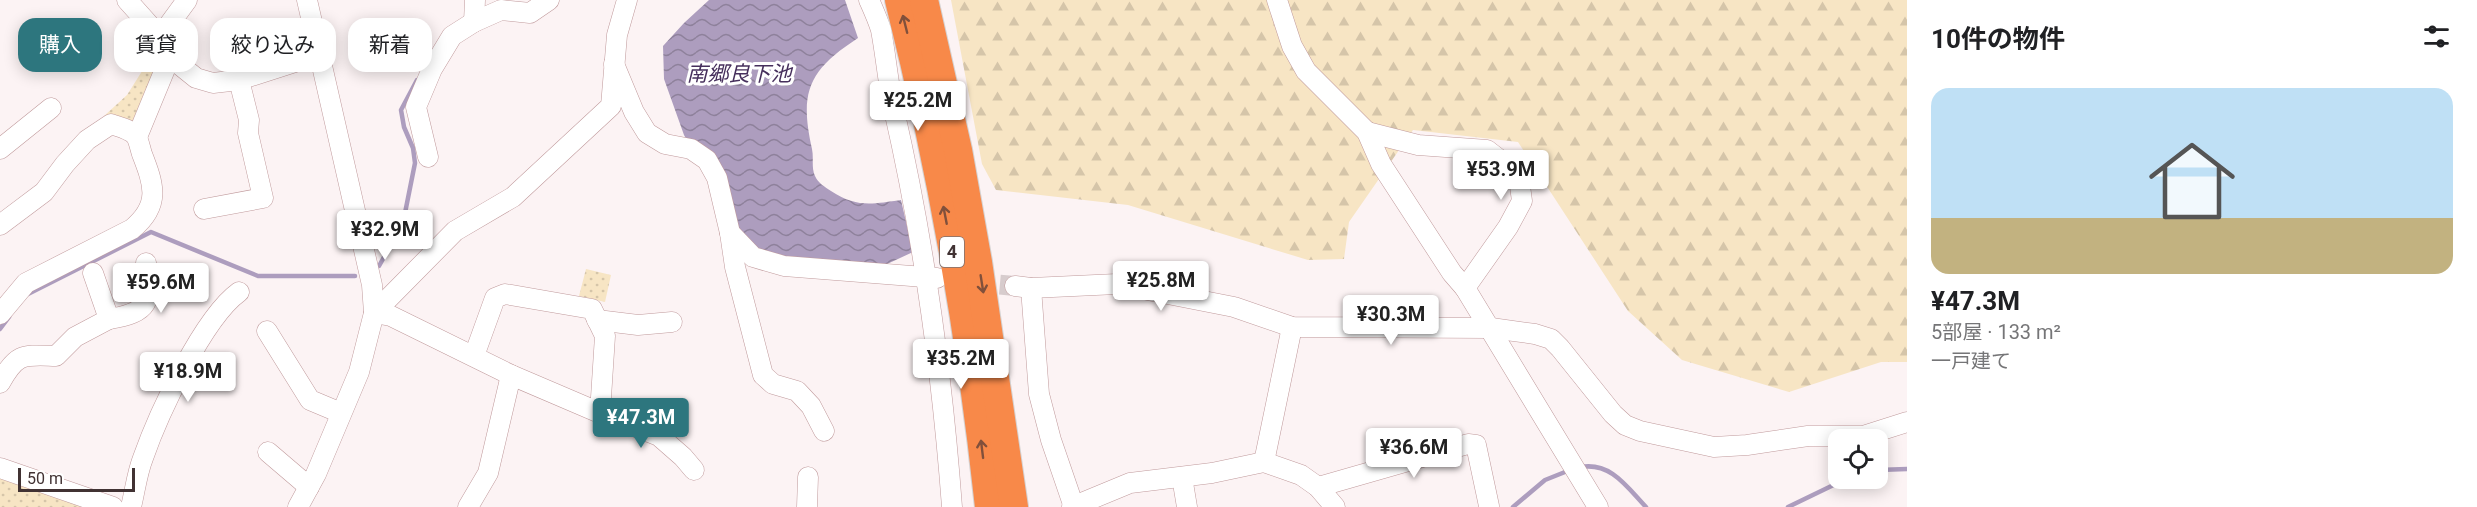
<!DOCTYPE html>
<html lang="ja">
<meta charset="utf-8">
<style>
:root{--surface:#fff;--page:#f6f6f6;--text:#202124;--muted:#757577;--line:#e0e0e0;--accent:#2d767e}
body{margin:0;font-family:Roboto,"Noto Sans JP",sans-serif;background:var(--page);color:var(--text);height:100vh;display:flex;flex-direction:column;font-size:22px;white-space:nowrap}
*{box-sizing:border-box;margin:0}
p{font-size:20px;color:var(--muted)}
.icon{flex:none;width:33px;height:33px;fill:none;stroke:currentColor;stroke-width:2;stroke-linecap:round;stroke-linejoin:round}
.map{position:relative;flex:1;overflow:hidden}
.drawer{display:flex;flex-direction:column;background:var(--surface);width:570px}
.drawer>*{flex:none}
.banner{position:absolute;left:18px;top:18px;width:570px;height:54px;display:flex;gap:12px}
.controls{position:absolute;left:1828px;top:429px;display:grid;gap:12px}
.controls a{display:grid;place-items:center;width:60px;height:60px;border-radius:12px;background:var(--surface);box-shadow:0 3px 15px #0003;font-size:30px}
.scale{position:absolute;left:18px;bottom:15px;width:117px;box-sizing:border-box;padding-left:6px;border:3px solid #413233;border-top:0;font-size:16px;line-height:21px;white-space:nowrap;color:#413233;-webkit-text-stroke:4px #fff;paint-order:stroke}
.price{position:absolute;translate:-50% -51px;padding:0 14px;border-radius:6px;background:#fff;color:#222;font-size:20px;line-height:39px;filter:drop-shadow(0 2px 3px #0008)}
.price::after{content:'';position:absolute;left:50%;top:36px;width:18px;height:14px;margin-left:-9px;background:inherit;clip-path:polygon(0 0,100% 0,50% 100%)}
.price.active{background:var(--accent);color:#fff}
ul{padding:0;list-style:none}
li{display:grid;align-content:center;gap:12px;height:318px;padding:0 24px}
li+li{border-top:2px solid var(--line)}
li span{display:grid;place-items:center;height:186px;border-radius:18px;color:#555}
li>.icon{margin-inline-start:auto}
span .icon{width:108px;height:108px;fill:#fffc;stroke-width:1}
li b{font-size:26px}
h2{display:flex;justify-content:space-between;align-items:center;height:72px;padding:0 24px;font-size:26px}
.pill{padding:0 21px;border-radius:18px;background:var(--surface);box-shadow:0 3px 15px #0003;font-size:21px;line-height:54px}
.pill.active{background:var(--accent);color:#fff}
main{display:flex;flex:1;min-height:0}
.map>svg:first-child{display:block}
.forest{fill:url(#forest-firs)}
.park{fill:url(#park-dots)}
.water{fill:url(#water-waves)}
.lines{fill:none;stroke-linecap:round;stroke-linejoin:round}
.stream{stroke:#ad9dbe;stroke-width:4.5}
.minor-tunnel{stroke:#d7cccd;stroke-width:20;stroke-dasharray:20 10;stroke-linecap:butt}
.minor-casing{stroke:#c09a9c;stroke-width:21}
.highway-casing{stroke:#d5d2d2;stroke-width:30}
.minor{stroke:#fff;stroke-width:20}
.highway{stroke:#f88949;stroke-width:28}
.oneway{stroke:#81503b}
.labels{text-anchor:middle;stroke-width:6;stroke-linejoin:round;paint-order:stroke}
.shield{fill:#fff;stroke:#7a7070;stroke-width:1.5}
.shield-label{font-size:18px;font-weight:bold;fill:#413233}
.water-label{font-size:21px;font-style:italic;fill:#462f5c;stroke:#fff}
</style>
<main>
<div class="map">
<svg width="1907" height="507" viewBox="0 0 1907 507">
<defs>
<pattern id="forest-firs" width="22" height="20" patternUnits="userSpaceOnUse" patternTransform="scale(1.5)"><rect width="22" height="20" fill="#f7e5c4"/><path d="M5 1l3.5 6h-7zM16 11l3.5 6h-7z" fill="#d5c5a9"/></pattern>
<pattern id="park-dots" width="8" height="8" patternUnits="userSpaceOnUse" patternTransform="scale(1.5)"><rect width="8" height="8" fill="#f7e5c4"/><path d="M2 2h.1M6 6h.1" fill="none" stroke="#d5c5a9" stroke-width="1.8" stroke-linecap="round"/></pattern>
<pattern id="water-waves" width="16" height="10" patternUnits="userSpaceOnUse" patternTransform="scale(1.5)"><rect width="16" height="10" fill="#ad9dbe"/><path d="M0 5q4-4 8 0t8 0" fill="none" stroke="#8e819b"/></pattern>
</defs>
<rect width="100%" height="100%" fill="#fcf3f4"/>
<path class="forest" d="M951,0H1907V362H1881L1789,392L1682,360L1628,311L1518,142L1413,130L1349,222L1344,259L1308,260L1128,205L996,190L982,164Z"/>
<g class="park">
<path d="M144,68L161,74L137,124L108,121L104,116L127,95Z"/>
<path d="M586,269L611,275L605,302L579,296Z"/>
<path d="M0,478L86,507H0Z"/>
</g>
<path class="water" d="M709,0H845L858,38C809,70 799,91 812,149C814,158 811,167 815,176C818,183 825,187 831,191C857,208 872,204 901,200L913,252L885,265L801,262L755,249L738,235L684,135L664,79L663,46L684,23Z"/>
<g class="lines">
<g class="stream">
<path d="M379,266L403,223L415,163L413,148L404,127L401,110L417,80"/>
<path d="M28,294L151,232L258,276H355"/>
<path d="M0,329L9,317"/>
<path d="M1581,467C1611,462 1627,487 1646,507"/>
<path d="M1878,470L1907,469"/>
<path d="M1513,507L1545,480L1570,470"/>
<path d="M1788,507L1848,478"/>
</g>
<path class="minor-tunnel" d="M970,282L1015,286"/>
<g class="minor-casing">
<g id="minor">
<path d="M127,0L160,37L170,57L196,78L213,83L239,80L320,54"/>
<path d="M869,0C873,9 878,20 881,30C886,56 888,84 894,110C924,241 942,373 952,507"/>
<path d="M1277,0L1292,46L1306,71L1367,132L1381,164L1452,273L1465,288"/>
<path d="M474,22L475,0"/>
<path d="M160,37L187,0"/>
<path d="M614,64L634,112L647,133L665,144L691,149L707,160L717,178L730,233L753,257L784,266L937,278"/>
<path d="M1367,132L1418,145L1487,150L1509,167L1520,186L1522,201L1508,227L1465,288L1598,507"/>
<path d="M137,137L170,57"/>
<path d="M0,149L51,108"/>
<path d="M428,157L416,107L432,69L452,36L474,22L501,10L530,13L549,0"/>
<path d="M204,209L263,198L248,133L249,120L239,80"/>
<path d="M0,225L44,192L65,164L87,140L111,124C119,127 130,129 136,136C139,141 140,148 142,154C154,185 161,205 132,229L26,283L0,314"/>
<path d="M730,233L735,267L763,375L773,384L797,391L811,406L824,431"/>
<path d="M1015,286L1031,288L1117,284L1234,307L1292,327L1491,328L1535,334L1551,339L1560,348L1613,414L1625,425L1640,431L1714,447L1747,445L1808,436H1863L1907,422"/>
<path d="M1031,288L1039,394L1051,440L1074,507"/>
<path d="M374,313L391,316L511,375L600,413L605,336L592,309L505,294L495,298L474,356"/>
<path d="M374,313L455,231L513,197L611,106L617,35L627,0"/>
<path d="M109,319C149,313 153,301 146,263"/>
<path d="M597,320L638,325L672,322"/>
<path d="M267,331L310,400L341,413"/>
<path d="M0,383C17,352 24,355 56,356L75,337L109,319L93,273"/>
<path d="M600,413L659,436L683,457L694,470"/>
<path d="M268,452L309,487"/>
<path d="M1264,462L1292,327"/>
<path d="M0,468L113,507"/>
<path d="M1182,477L1187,507"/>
<path d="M1318,487L1468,444L1476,445L1489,506"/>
<path d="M131,507C135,491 137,473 143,458C158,415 203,318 239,292"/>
<path d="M298,507L316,474L359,372L374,313L372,285L307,0"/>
<path d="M468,507L488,473L511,375"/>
<path d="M807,507L808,477"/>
<path d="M1072,507L1130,483L1212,473L1264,462L1301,475L1318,487L1335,507"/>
</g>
</g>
<g class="highway-casing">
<g id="highway">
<path d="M899,0C941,166 971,337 989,507"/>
<path d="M924,0L958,150L978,262L1014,507"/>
</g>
</g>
<use href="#minor" class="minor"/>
<use href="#highway" class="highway"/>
</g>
<defs><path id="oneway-shaft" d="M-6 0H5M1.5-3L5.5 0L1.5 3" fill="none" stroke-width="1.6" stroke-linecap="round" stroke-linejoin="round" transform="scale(1.5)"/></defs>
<g class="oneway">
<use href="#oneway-shaft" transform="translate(905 24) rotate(-104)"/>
<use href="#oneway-shaft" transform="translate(945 215) rotate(-101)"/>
<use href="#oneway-shaft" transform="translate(982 284) rotate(81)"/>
<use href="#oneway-shaft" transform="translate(982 449) rotate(-97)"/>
</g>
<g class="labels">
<rect class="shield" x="940" y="237" width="24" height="30" rx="4.5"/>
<g class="shield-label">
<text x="952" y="258">4</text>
</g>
<g class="water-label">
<text x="739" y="81">南郷良下池</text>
</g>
</g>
</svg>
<div class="controls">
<a><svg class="icon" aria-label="locate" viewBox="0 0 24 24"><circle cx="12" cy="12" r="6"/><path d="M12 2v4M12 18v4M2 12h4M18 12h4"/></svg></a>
</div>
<div class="scale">50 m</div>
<b class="price" style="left:918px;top:132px">¥25.2M</b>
<b class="price" style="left:1501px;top:201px">¥53.9M</b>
<b class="price" style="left:385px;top:261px">¥32.9M</b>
<b class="price" style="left:1161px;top:312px">¥25.8M</b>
<b class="price" style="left:161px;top:314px">¥59.6M</b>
<b class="price" style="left:1391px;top:346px">¥30.3M</b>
<b class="price" style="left:961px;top:390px">¥35.2M</b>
<b class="price" style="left:188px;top:403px">¥18.9M</b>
<b class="price active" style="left:641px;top:449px">¥47.3M</b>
<b class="price" style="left:1414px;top:479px">¥36.6M</b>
<div class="banner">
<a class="pill active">購入</a>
<a class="pill">賃貸</a>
<a class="pill">絞り込み</a>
<a class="pill">新着</a>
</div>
</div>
<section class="drawer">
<h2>10件の物件<svg class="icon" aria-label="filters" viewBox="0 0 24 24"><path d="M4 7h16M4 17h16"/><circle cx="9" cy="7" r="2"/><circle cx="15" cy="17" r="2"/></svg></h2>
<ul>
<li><span style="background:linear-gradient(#bfe0f5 70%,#c2b280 0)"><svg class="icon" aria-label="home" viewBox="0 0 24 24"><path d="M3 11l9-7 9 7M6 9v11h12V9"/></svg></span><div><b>¥47.3M</b><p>5部屋 · 133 m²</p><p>一戸建て</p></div></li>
</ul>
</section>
</main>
